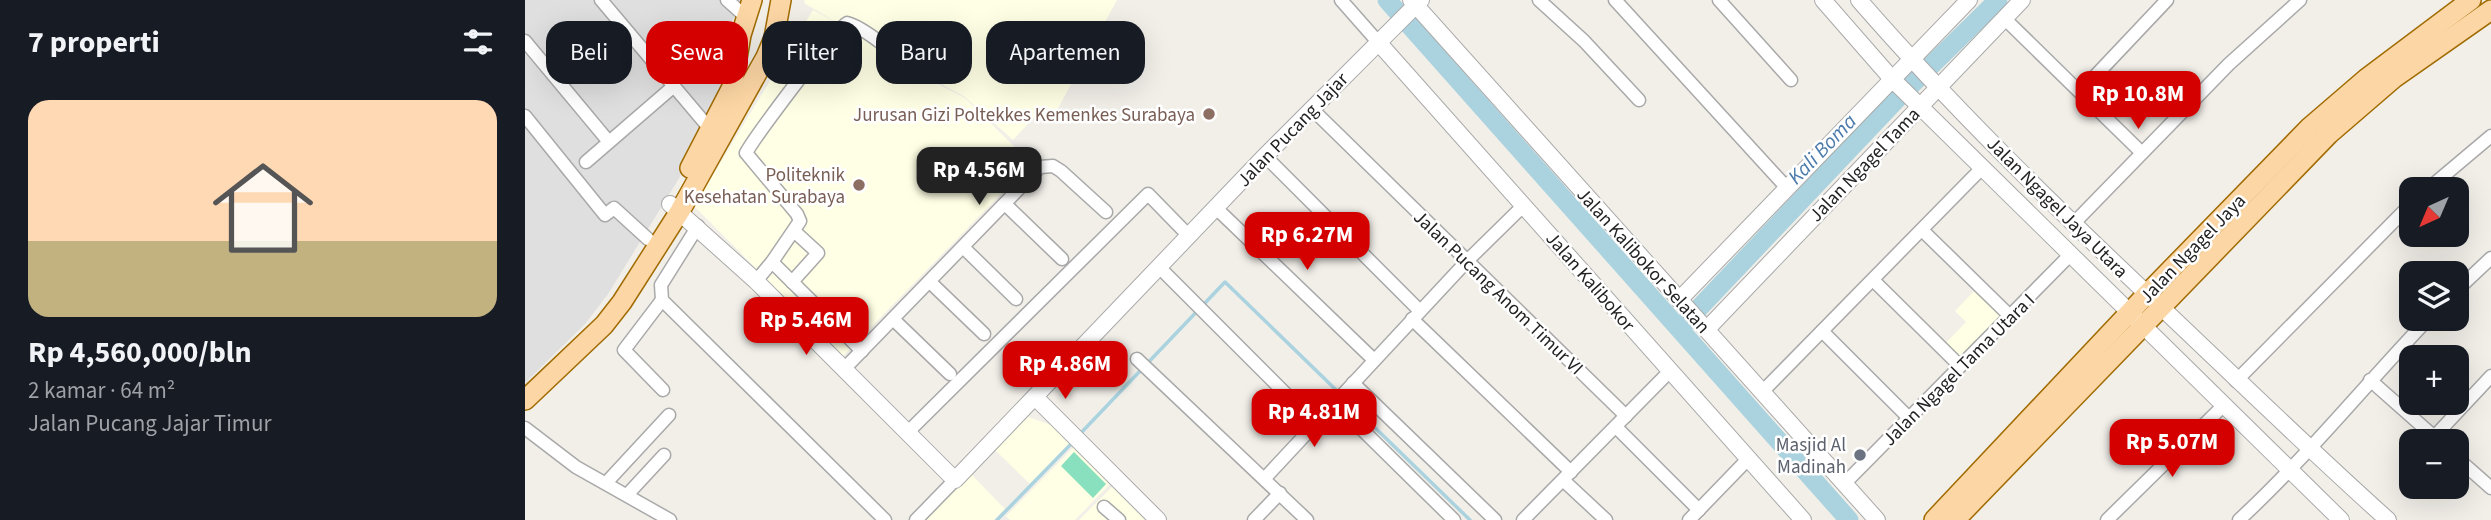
<!DOCTYPE html>
<html lang="id">
<meta charset="utf-8">
<style>
:root{--surface:#171b24;--page:#20242c;--text:#f1f3f6;--muted:#9ea1a6;--line:#363941;--accent:#d40000}
body{margin:0;font-family:"Source Sans 3",sans-serif;background:var(--page);color:var(--text);height:100vh;display:flex;flex-direction:column;font-size:26px;white-space:nowrap}
*{box-sizing:border-box;margin:0}
p{font-size:23px;color:var(--muted)}
.icon{flex:none;width:38px;height:38px;fill:none;stroke:currentColor;stroke-width:2;stroke-linecap:round;stroke-linejoin:round}
.map{position:relative;flex:1;overflow:hidden}
.side{display:flex;flex-direction:column;background:var(--surface);width:525px}
.side>*{flex:none}
.top-card{position:absolute;left:21px;top:21px;width:665px;height:63px;display:flex;gap:14px}
.needle{width:46px;rotate:224deg}
.tools{position:absolute;left:1874px;top:177px;display:grid;gap:14px}
.tools a{display:grid;place-items:center;width:70px;height:70px;border-radius:14px;background:var(--surface);box-shadow:0 7px 28px #0002;font-size:35px}
.price{position:absolute;translate:-50% -60px;padding:0 16px;border-radius:14px;background:var(--accent);color:#fff;font-size:23px;line-height:46px;filter:drop-shadow(0 2px 4px #0008)}
.price::after{content:'';position:absolute;left:50%;top:42px;width:21px;height:16px;margin-left:-10px;background:inherit;clip-path:polygon(0 0,100% 0,50% 100%)}
.price.on{background:#222;color:#fff}
ul{padding:0;list-style:none}
li{display:grid;align-content:center;gap:14px;height:371px;padding:0 28px}
li+li{border-top:2px solid var(--line)}
li span{display:grid;place-items:center;height:217px;border-radius:21px;color:#555}
li>.icon{margin-inline-start:auto}
span .icon{width:126px;height:126px;fill:#fffc;stroke-width:1}
li b{font-size:30px}
h2{display:flex;justify-content:space-between;align-items:center;height:84px;padding:0 28px;font-size:30px}
.tag{padding:0 24px;border-radius:21px;background:var(--surface);box-shadow:0 7px 28px #0002;font-size:24px;line-height:63px}
.tag.on{background:var(--accent);color:#fff}
main{display:flex;flex:1;min-height:0}
.map>svg:first-child{display:block}
.residential{fill:#e0dfdf}
.education{fill:#ffffe5}
.pitch{fill:#88e0be}
.lines{fill:none;stroke-linecap:round;stroke-linejoin:round}
.stream{stroke:#aad3df;stroke-width:3.5}
.river{stroke:#aad3df;stroke-width:19}
.minor-casing{stroke:#a9a9a9;stroke-width:15}
.tertiary-casing{stroke:#a9a9a9;stroke-width:18}
.primary-casing{stroke:#a06b00;stroke-width:22}
.minor{stroke:#fff;stroke-width:12}
.tertiary{stroke:#fff;stroke-width:16}
.primary{stroke:#fcd6a4;stroke-width:19}
.education-dot{fill:#8d6e63;stroke:#fff;stroke-width:2.5}
.worship-dot{fill:#6b7280;stroke:#fff;stroke-width:2.5}
.labels{text-anchor:middle;stroke-width:5;stroke-linejoin:round;paint-order:stroke}
.education-label{font-size:19px;fill:#785e54;stroke:#fff;text-anchor:end}
.street-label{font-size:19px;fill:#222;stroke:#fff}
.worship-label{font-size:19px;fill:#5b616d;stroke:#fff;text-anchor:end}
.water-label{font-size:21px;font-style:italic;fill:#4a7aab;stroke:#fff}
</style>
<main>
<section class="side">
<h2>7 properti<svg class="icon" aria-label="filters" viewBox="0 0 24 24"><path d="M4 7h16M4 17h16"/><circle cx="9" cy="7" r="2"/><circle cx="15" cy="17" r="2"/></svg></h2>
<ul>
<li><span style="background:linear-gradient(#ffd9b3 65%,#c2b280 0)"><svg class="icon" aria-label="home" viewBox="0 0 24 24"><path d="M3 11l9-7 9 7M6 9v11h12V9"/></svg></span><div><b>Rp 4,560,000/bln</b><p>2 kamar · 64 m²</p><p>Jalan Pucang Jajar Timur</p></div></li>
</ul>
</section>
<div class="map">
<svg width="1966" height="520" viewBox="0 0 1966 520">
<rect width="100%" height="100%" fill="#f2efe9"/>
<path class="residential" d="M0,0H218L189,57L202,69L203,82L175,144L83,294L60,324L0,383Z"/>
<g class="education">
<path d="M280,0H592L526,121L512,114L488,140L440,97L354,50L362,58L440,98L506,163L318,356L169,206L288,10L316,25L279,3Z"/>
<path d="M1453,287L1482,315L1435,364L1417,347L1441,322L1430,311Z"/>
<path d="M503,417L529,426L545,443L505,484L470,450Z"/>
<path d="M550,446L587,482L550,520H485L481,516Z"/>
<path d="M445,473L480,509L469,520H399Z"/>
<path d="M589,485L625,520H554Z"/>
</g>
<path class="pitch" d="M549,452L581,484L568,498L536,466Z"/>
<g class="lines">
<g class="stream">
<path d="M553,436L700,282L945,520"/>
<path d="M472,520L548,442"/>
</g>
<g class="river">
<path d="M862,0L1324,520"/>
<path d="M1157,326L1373,98L1473,0"/>
</g>
<g class="minor-casing">
<g id="minor">
<path d="M76,0L185,129"/>
<path d="M202,0L221,17"/>
<path d="M816,0L853,42"/>
<path d="M1014,0L1059,41L1114,100"/>
<path d="M1090,0L1262,188"/>
<path d="M1194,0L1266,80"/>
<path d="M1479,18L1616,152"/>
<path d="M0,41L84,142"/>
<path d="M1556,91L1642,0"/>
<path d="M787,109L1101,416"/>
<path d="M0,116L80,215L89,208L123,239"/>
<path d="M740,156L895,311"/>
<path d="M61,162L149,86"/>
<path d="M1903,189L1966,136"/>
<path d="M480,204L537,259"/>
<path d="M691,208L849,360"/>
<path d="M1549,223L1704,64L1775,0"/>
<path d="M173,226L136,285L137,300L360,520"/>
<path d="M1397,230L1485,316"/>
<path d="M439,248L491,299"/>
<path d="M247,262L275,221L272,214L221,153C229,138 313,25 322,23C336,26 382,60 387,74"/>
<path d="M634,267L790,423"/>
<path d="M1348,280L1435,366"/>
<path d="M231,281L247,262L337,351"/>
<path d="M267,282L293,253L269,231"/>
<path d="M405,282L459,334"/>
<path d="M1932,290L1966,258"/>
<path d="M137,300L99,350L138,390"/>
<path d="M887,319L1046,472"/>
<path d="M369,320L425,374"/>
<path d="M1297,331L1384,418"/>
<path d="M612,359L782,520"/>
<path d="M319,369L515,167L528,166L536,171L581,212"/>
<path d="M1845,380L1914,441"/>
<path d="M1711,381L1886,204"/>
<path d="M828,383L970,520"/>
<path d="M1238,391L1457,168"/>
<path d="M809,402L929,520"/>
<path d="M1091,427L1174,510"/>
<path d="M0,428L51,467L145,520"/>
<path d="M383,432L623,194L664,236"/>
<path d="M1909,437L1966,376"/>
<path d="M1932,458L1966,488"/>
<path d="M740,478L943,260L999,205"/>
<path d="M1038,480L1081,520"/>
<path d="M81,483L144,415"/>
<path d="M1320,483L1545,255"/>
<path d="M102,495L139,455"/>
<path d="M579,507L594,520"/>
<path d="M391,520L430,480"/>
<path d="M729,520L755,493"/>
<path d="M998,520L1145,371"/>
<path d="M1164,520L1223,459"/>
<path d="M1582,520L1698,406"/>
<path d="M1714,520C1782,457 1840,385 1904,318"/>
</g>
</g>
<g class="tertiary-casing">
<g id="tertiary">
<path d="M886,0L1352,520"/>
<path d="M1298,0L1367,79L1816,520"/>
<path d="M1334,0C1428,108 1531,208 1635,306C1711,378 1785,450 1863,520"/>
<path d="M853,42L1278,520"/>
<path d="M145,204L231,281L430,480L740,156L896,0"/>
<path d="M1154,300L1444,0"/>
<path d="M1182,329L1497,0"/>
<path d="M510,397L633,520"/>
</g>
</g>
<g class="primary-casing">
<g id="primary">
<path d="M165,168L207,87L216,35L227,0"/>
<path d="M0,400L79,325L97,302L155,211L241,57L249,38L256,0"/>
<path d="M1409,520L1622,294L1785,127L1842,78L1946,0"/>
<path d="M1430,520L1804,134L1869,78L1966,10"/>
</g>
</g>
<use href="#minor" class="minor"/>
<use href="#tertiary" class="tertiary"/>
<use href="#primary" class="primary"/>
</g>
<g class="education-dot">
<circle cx="684" cy="114" r="7"/>
<circle cx="334" cy="185" r="7"/>
</g>
<circle class="worship-dot" cx="1335" cy="455" r="7"/>
<g class="labels">
<g class="education-label">
<text x="670" y="121">Jurusan Gizi Poltekkes Kemenkes Surabaya</text>
<text x="320" y="181">Politeknik<tspan x="320" dy="22">Kesehatan Surabaya</tspan></text>
</g>
<g class="street-label">
<text transform="translate(767 129) rotate(-46)" y="7">Jalan Pucang Jajar</text>
<text transform="translate(1339 164) rotate(-46)" y="7">Jalan Ngagel Tama</text>
<text transform="translate(1533 207) rotate(45)" y="7">Jalan Ngagel Jaya Utara</text>
<text transform="translate(1667 248) rotate(-46)" y="7">Jalan Ngagel Jaya</text>
<text transform="translate(1119 260) rotate(48)" y="7">Jalan Kalibokor Selatan</text>
<text transform="translate(1066 281) rotate(49)" y="7">Jalan Kalibokor</text>
<text transform="translate(974 292) rotate(44)" y="7">Jalan Pucang Anom Timur VI</text>
<text transform="translate(1433 369) rotate(-45)" y="7">Jalan Ngagel Tama Utara I</text>
</g>
<g class="worship-label">
<text x="1321" y="451">Masjid Al<tspan x="1321" dy="22">Madinah</tspan></text>
</g>
<g class="water-label">
<text transform="translate(1297 149) rotate(-46)" y="7">Kali Boma</text>
</g>
</g>
</svg>
<div class="tools">
<a><svg class="needle" viewBox="-14 -14 28 28"><path d="M0-13l5 13h-10z" fill="#e53935"/><path d="M0 13l5-13h-10z" fill="#9ea1a6"/></svg></a>
<a><svg class="icon" aria-label="layers" viewBox="0 0 24 24"><path d="M12 4l9 5-9 5-9-5zM3 14l9 5 9-5"/></svg></a>
<a>+</a>
<a>−</a>
</div>
<b class="price" style="left:1613px;top:131px">Rp 10.8M</b>
<b class="price on" style="left:454px;top:207px">Rp 4.56M</b>
<b class="price" style="left:782px;top:272px">Rp 6.27M</b>
<b class="price" style="left:281px;top:357px">Rp 5.46M</b>
<b class="price" style="left:540px;top:401px">Rp 4.86M</b>
<b class="price" style="left:789px;top:449px">Rp 4.81M</b>
<b class="price" style="left:1647px;top:479px">Rp 5.07M</b>
<div class="top-card">
<a class="tag">Beli</a>
<a class="tag on">Sewa</a>
<a class="tag">Filter</a>
<a class="tag">Baru</a>
<a class="tag">Apartemen</a>
</div>
</div>
</main>
